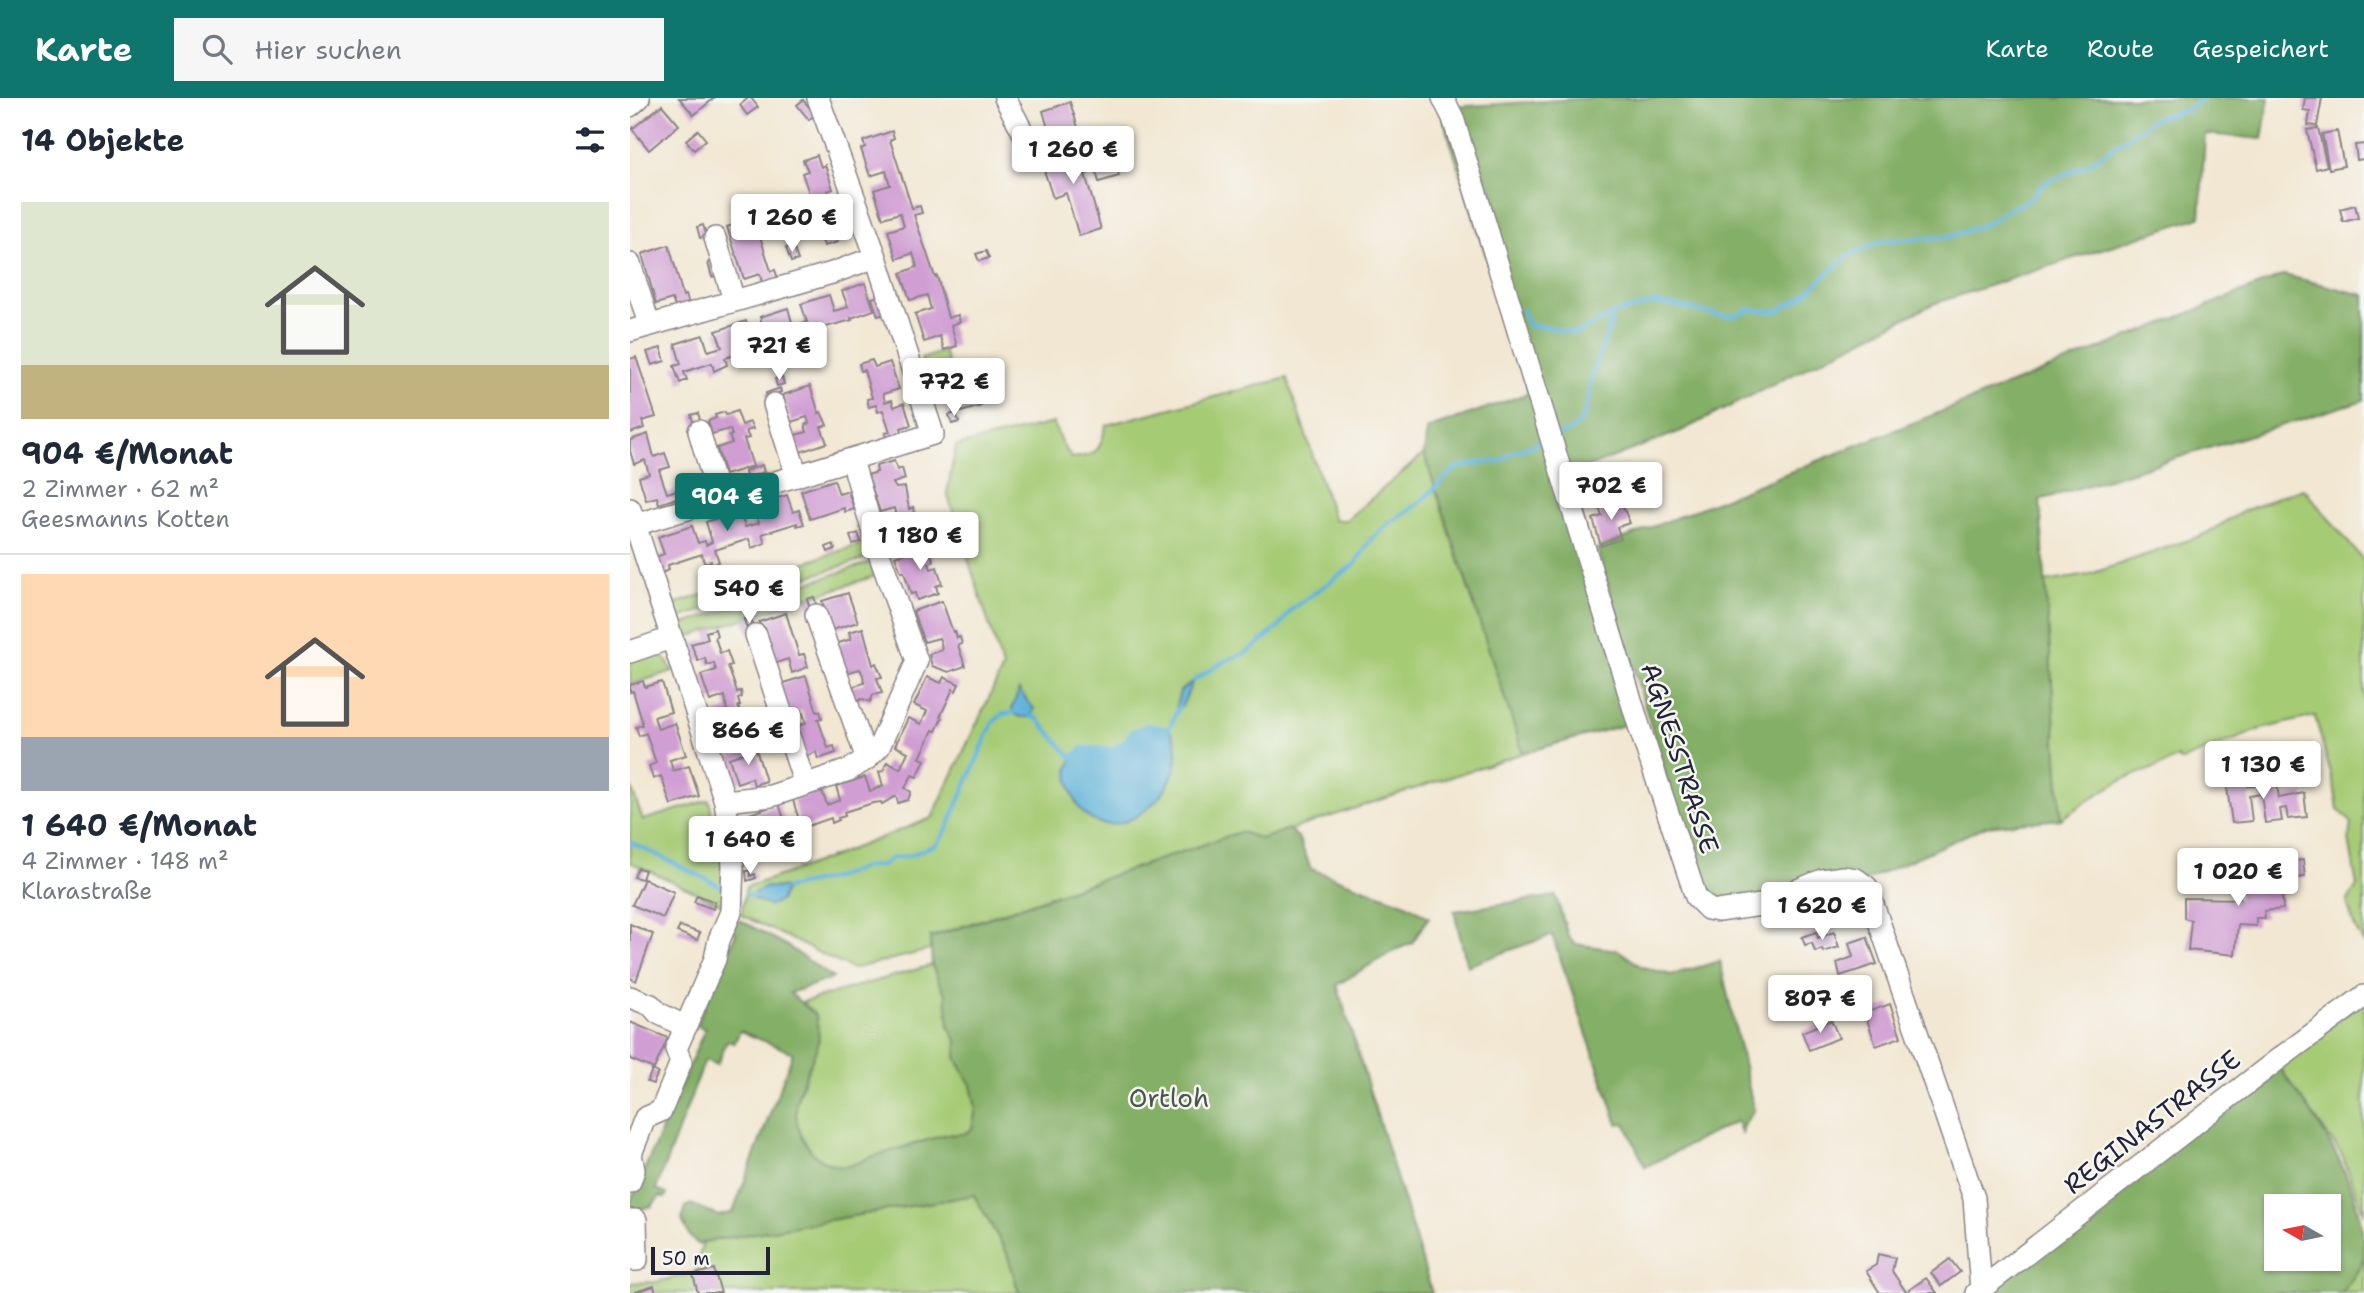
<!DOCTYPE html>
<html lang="de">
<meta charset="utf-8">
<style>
:root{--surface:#fff;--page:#f6f6f7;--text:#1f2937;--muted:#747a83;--line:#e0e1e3;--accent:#0f766e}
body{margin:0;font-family:"Shantell Sans",sans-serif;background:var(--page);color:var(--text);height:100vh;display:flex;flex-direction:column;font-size:26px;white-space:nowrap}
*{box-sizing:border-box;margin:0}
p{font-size:23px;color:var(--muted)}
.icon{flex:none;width:38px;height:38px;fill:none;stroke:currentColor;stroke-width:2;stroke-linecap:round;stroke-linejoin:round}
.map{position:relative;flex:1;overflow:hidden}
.panel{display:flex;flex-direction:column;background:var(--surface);width:630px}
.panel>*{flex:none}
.needle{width:46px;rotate:279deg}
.fabs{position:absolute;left:1634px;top:1096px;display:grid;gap:14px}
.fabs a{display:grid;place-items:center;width:77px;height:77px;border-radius:0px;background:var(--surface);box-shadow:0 2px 5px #0004;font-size:35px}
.scale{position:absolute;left:21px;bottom:18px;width:119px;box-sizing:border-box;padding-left:7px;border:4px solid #22223b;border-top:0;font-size:19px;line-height:24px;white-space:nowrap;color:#22223b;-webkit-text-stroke:5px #f6f6f2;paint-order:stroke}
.price{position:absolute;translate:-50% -60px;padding:0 16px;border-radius:7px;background:#fff;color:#222;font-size:23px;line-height:46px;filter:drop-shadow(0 2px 4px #0008)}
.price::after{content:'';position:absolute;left:50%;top:42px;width:21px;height:16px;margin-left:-10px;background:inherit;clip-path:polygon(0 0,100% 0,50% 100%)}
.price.current{background:var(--accent);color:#fff}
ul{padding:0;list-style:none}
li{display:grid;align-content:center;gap:14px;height:371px;padding:0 21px}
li+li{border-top:2px solid var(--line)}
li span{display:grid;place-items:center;height:217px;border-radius:0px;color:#555}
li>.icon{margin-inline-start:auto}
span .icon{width:126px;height:126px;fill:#fffc;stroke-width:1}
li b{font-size:30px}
h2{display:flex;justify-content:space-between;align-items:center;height:84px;padding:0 21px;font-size:30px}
header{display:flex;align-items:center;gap:42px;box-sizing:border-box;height:98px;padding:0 35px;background:var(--accent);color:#fff}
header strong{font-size:33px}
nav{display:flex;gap:38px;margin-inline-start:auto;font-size:24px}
.search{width:490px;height:63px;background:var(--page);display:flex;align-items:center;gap:18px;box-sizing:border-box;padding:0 24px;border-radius:0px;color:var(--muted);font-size:26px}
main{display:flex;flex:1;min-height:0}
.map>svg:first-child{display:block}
.green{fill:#a6cb74;stroke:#647658;stroke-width:2;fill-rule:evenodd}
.forest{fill:#84af66;stroke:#536850;stroke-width:2;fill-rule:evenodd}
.water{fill:#5cb1d8;stroke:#3f6a8a;stroke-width:2}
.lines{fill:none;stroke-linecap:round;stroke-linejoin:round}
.stream{stroke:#5cb1d8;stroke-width:4.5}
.building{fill:#d09ed3}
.minor-casing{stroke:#8a8486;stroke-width:24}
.minor{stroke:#fff;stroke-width:21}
.labels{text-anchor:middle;stroke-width:5;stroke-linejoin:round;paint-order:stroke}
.street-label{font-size:26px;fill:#22223b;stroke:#f6f6f2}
.park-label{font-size:26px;fill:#4a554c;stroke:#f6f6f2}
</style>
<header>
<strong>Karte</strong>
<div class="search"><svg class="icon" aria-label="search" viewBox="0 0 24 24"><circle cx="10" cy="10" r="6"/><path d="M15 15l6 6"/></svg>Hier suchen</div>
<nav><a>Karte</a><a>Route</a><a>Gespeichert</a></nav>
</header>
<main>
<section class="panel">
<h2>14 Objekte<svg class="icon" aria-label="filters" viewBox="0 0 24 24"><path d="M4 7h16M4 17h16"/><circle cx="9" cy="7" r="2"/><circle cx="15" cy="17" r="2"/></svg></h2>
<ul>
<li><span style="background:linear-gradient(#dfe7d0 75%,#c2b280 0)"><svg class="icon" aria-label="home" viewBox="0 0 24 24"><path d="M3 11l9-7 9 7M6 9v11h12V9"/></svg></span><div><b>904 €/Monat</b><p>2 Zimmer · 62 m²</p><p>Geesmanns Kotten</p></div></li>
<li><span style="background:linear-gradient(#ffd9b3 75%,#9aa5b1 0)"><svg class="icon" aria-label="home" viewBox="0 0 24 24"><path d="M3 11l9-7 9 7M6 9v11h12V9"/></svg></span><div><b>1 640 €/Monat</b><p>4 Zimmer · 148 m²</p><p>Klarastraße</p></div></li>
</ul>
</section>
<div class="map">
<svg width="1734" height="1195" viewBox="0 0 1734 1195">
<rect width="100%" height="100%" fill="#f6f6f2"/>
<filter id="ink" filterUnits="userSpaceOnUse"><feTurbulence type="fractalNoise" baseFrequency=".0143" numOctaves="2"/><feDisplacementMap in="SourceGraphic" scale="14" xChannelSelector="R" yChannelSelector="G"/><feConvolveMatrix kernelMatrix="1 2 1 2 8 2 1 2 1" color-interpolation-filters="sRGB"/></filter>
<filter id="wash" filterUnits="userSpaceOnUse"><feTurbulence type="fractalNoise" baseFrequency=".00686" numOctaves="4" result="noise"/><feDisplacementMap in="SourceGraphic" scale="28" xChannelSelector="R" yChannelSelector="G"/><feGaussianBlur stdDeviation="1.57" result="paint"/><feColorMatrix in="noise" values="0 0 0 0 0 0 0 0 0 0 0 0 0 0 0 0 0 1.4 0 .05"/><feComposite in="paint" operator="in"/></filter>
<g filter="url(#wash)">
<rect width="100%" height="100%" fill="#f2e7d2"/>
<g class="green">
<path d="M314,253L323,280L300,287L291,261Z"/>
<path d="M657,280L704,422H716L794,356L893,655L632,741L610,734L300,839V852L222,871L111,817L116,789L178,768L302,720L373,570L317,395L326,348L423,325L432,346L442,360C469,358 470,351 476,327ZM136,789L156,790L150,803L124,796Z"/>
<path d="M1674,391L1734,463V846L1724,827L1717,804L1727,788L1719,741L1721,724L1708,711L1704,688L1685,618L1631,631L1550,663L1548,659C1530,671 1511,673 1492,682C1470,693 1451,707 1431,721L1415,484L1458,477L1573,437L1612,414L1648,399Z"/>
<path d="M241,443L240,459L46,521L41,507Z"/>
<path d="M241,464L245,478L52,541L48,528Z"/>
<path d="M22,555L35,561L43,573L0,587V561Z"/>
<path d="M0,686L13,722L79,702C86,737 96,771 93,807L0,764Z"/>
<path d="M302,867L311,889L316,896L319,929L327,944L326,960L341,987L346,1010L342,1031L334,1036L314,1037L267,1051L225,1067L210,1070L186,1059L174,1043L165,1023L166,1004L189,943L186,918L172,904Z"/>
<path d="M1734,903V1116L1712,1057L1647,966Z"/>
<path d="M344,1097L377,1155L389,1195H0V1185L27,1184L65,1174L73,1144Z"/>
<path d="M1734,1161V1195H1712Z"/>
</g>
<g class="forest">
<path d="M960,0H1639L1632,41L1575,36L1570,119L1303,206L1051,333L942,375L998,626L893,655L794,356L797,331L899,295L810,10Z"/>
<path d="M1654,177L1734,197V302L1410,402L1431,721L1356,728L1226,787L1219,775L1099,814L1070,789L967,451Z"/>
<path d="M658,731L668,739L681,771L774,805L799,819L782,845L765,852L707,887L802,1195H389L377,1155L344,1097L73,1144L69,1147L60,1139L52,1122L56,1109L61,1106L89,1118L103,1114L163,955L110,933L104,945L97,943L87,967L75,962L26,1091L37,1096L35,1100L30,1098L22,1108L0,1114V1105L75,931L66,927L106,835L97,829L110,822L159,849L203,880L160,895L186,918C187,926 190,937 188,945C178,980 155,1001 172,1039C177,1049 184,1058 194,1063C209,1071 220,1070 235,1061L314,1037L334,1036L342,1031L346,1010L341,987L326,960L327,944L319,929L316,896L311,889L302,867L300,840L610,734L632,741Z"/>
<path d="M926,798L938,838L945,846L988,852L1012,869L1041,877L1090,863L1124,1012L1113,1028L1112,1037L1107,1023L1015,1069L995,1025L988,1026L922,837L837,868L824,813Z"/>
<path d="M1647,966C1687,1022 1734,1084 1734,1158C1732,1170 1719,1185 1712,1195H1350ZM1647,1108H1699V1160H1647Z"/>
</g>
<g class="water">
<path d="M563,583L552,608H546L550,593Z"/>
<path d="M389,592L404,611L401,619H390L383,615L382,610Z"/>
<path d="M518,627L539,631C578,682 465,781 440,688C435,672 441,659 453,650L483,651L495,643L502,633Z"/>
<path d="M136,789L156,790L150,803L139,808L122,800L124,795Z"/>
</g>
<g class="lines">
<g class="stream">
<path d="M857,86L868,133"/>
<path d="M892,211L899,228H914L942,235L949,234L982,217"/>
<path d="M929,337C962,329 956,299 963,274C969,254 979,237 982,216L1024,205L1049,208L1086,217L1104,218L1118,212L1148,213L1172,199L1216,159L1252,143L1319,139L1361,124L1377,112L1397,103L1413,86L1459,66L1525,20L1557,12L1573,0"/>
<path d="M563,583L595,563L618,554L649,529L661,512L725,466L740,443L759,425L786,408L826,370L855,364H869L883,354L902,348L913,341"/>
<path d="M401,619L407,620L442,660L453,650L483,651L495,643L502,633L518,627L539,631L549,608"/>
<path d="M0,744L93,789"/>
<path d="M156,790L208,779L235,769L252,767L262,760L279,758L307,746L317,731L363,624L373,616L383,615"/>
<path d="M118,797L122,798"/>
</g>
</g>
<g id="blocks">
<g class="building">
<path d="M49,0H84L64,17Z"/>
<path d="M118,0H121L128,9L117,17L110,7Z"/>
<path d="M1675,0H1692L1687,28L1678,27L1680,13L1673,12Z"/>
<path d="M173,2L185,16L179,22L167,7Z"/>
<path d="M440,4L450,36L422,44L413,13Z"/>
<path d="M32,7L49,27L19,52L2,31Z"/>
<path d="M1688,30L1697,68L1686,71L1677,32Z"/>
<path d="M68,32L76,42L64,52L56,42Z"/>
<path d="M262,33L264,40L260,42L282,110L290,108L292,115L284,117L305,179L307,178L318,220L328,217L330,224L321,227L327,248L314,252L310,238L294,244L285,216L301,211L297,197L280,202L271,175L287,169L283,155L267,161L258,133L274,128L272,121L270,115L253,120L244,92L260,87L256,73L240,78L231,51L235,49L233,43Z"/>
<path d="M1707,33L1714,68L1699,71L1692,36Z"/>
<path d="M1734,46V61L1727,62L1725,47Z"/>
<path d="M451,47L459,75L455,76L471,131L449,138L436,95L423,100L410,60Z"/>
<path d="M481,51L489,78L469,84L461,57Z"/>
<path d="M187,57L191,69L195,67L203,91L197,93L199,100L192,102L195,109L208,104L218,133L205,137L208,144L194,148L182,113L174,115L172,108L180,106L177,99L180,98L172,75L178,73L173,62Z"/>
<path d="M1725,107L1728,120L1713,124L1710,111Z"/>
<path d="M124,120L141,173L145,172L148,181L132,185L130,176L114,181L97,129Z"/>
<path d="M73,127L77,138L70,140L67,129Z"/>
<path d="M39,147L53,198L56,197L60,209L47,213L42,201L26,206L12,156Z"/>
<path d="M163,148L168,162L161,164L156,150Z"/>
<path d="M356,153L359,160L349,163L346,156Z"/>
<path d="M85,163L89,177L82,179L78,165Z"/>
<path d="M235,185L244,212L221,220L222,222L180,233L181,238L175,240L176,244L169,247L166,237L139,246L140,252L128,259L125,251L95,260L97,267L84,273L82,265L54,274L57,282L50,285L44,268L51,266L45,246L73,237L78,253L92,249L86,233L116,223L122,241L135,236L130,219L158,210L163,228L177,224L171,206L199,197L204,213L218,209L212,193Z"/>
<path d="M249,198L255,216L248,218L242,200Z"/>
<path d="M31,250L35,263L22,267L17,254Z"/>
<path d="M6,259L26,319L12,323L14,330L0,335V261Z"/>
<path d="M242,262L245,269L260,264L269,291L253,296L255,304L262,302L264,309L274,305L281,327L271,330L273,337L257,342L255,335L260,334L253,312L248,314L246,307L239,309L237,301L242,300L234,272L231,273L229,266Z"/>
<path d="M152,279L154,286L147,288L145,281Z"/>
<path d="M322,281L325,287L343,282L351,308L324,316L316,290L310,292L307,285Z"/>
<path d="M180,288L189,315L191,314L197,327L191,329L197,345L170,354L165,337L177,334L175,327L179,325L177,319L161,324L153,297Z"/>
<path d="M150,290L151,294L144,297L139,305L136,295Z"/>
<path d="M107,313L112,327L120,324L123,331L116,333L119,340L114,341L123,368L95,377L87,350L102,345L99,338L102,337L100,331L82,336L78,323L86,320L85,317L95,314L96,317Z"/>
<path d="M68,315L72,328L65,330L61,317Z"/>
<path d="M326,315L329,324L322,326L319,317Z"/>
<path d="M18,336L24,359L35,355L40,369L29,372L37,395L47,392L49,399L29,406L27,399L16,402L9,379L19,376L15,362L4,366L0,353V342Z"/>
<path d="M264,363L267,372L272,370L275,381L263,385L264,387L266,390L275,389L279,411L283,409L291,438L289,439L291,445L277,449L275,443L261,448L253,424L266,419L264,410L250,414L238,377L247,374L246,368Z"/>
<path d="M132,367L134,374L116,380L115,373Z"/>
<path d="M204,382L209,396L218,393L224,411L215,414L214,410L180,421L171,393Z"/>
<path d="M157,397L163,414L169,412L174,426L167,428V425L132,436L135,445L122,450L119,441L85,452L89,464L82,467L81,463L74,465L72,456L38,467L39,472L31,475L26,459L34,456L28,439L62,428L68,445L75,443L76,447L82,444L76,424L109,412L115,429L129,425L123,408Z"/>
<path d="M990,402L1000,425L987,429L991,441L971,448L963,421L972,418L969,409Z"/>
<path d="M228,435L231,444L223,446L220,438Z"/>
<path d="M203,446L205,451L198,454L196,449Z"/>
<path d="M299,448L303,463L299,465L301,471L307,469L312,486L306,488L308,495L287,502L285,495L281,496L274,474H271L265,458Z"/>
<path d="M218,495L228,524L202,532L192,503Z"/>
<path d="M184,499L188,512L181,514L177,501Z"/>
<path d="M312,503L323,534L325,533L327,540L330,539L332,546L328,547L335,568L319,574L302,568L299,556L312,552L311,545L309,540L294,544L283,513Z"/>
<path d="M156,515L169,557L174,556L178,569L162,575L158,561L143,566L129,524Z"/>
<path d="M120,519L125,532L118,535L114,521Z"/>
<path d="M233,530L243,567L246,565L252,579L247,580L252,595L243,597L240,604L233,601L225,603L221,589L234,585L233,577L230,571L216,575L206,546L221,541L219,534Z"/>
<path d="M85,531L87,538L85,539L90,555L97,553L102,567L98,568L107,594L111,593L112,599L108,601L110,608H108L118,639L121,638L123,645L109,649L107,642L94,647L84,616L97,612L95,598L80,603L71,577L86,572L84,565L77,567L75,560L68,563L61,546L78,541L76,534Z"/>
<path d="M176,578L187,614L190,613L192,620L188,621L198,650L204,648L206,655L188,661L186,654L173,659L164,629L176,625L172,612L159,616L150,586Z"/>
<path d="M297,579L311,585L314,579L329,586L326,593L323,591L310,619L312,620L306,633L303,632L290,660L295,662L287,679L282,677L275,690L281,694L278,702L268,705L266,698L252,706L251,704L243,705L214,714L215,718L208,720L209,722L202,725L201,720L172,730L174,737L160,740L158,733L128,743L130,747L117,751L111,735L124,731L120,716L149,706L157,730L164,728L162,724L169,722L163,702L192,693L197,707L210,702L206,688L235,679L240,693L253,688L249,674L253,673L257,664L270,671L278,654L265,648L278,620L291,626L297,613L284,607Z"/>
<path d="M13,583L15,589L32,584L41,614L24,619L28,631L45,625L56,657L40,662L43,673L59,668L69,698L41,707L31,678L23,681L19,668L26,665L16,635L9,638L6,629L12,627V623L3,593L0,594V587Z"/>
<path d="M126,651L136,683L124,687L122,680L107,685L99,660Z"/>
<path d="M1617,680L1618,688H1624V683L1646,680L1649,700L1674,695L1677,719L1658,721L1656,710L1650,711L1652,723L1635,725L1631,696L1619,698L1622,723L1602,725L1596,683Z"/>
<path d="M1673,762L1675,779L1651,781L1653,811L1634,813L1635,820H1626V828L1608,827L1605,857L1558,852L1561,822L1554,820V800L1610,801L1608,778L1626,776L1625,767Z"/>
<path d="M8,770L15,772L12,781L4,779Z"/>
<path d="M116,773H120V778L125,776L126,780L117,783Z"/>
<path d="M14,781L44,794L33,820L2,807Z"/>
<path d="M67,797L85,804L83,811L64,804Z"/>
<path d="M0,826L23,836L6,883L0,880Z"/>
<path d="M50,828L70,835L67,842L47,834Z"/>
<path d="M1186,834L1188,840L1204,834L1209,849L1193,854L1192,851L1185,854L1182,845L1175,847L1172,839Z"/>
<path d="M1237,839L1247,866L1210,878L1207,865L1223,859L1219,845Z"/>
<path d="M1260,906L1271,939L1246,948L1235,915Z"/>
<path d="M1201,922L1209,940L1179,952L1172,934Z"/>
<path d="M0,924L38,940L24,971L0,961Z"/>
<path d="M22,972L28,975L23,986L17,984Z"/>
<path d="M1248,1156L1265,1160L1262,1173L1276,1194L1296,1180L1307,1195H1250L1236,1173L1246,1167Z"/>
<path d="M1320,1161L1330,1174L1311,1188L1301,1175Z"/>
<path d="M84,1171L91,1195H68L63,1177Z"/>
<path d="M24,1188L26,1195H5V1194Z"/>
</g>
</g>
</g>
<g filter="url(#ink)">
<use href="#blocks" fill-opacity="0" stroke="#8a8486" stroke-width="2"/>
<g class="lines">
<g class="minor-casing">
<g id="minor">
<path d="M375,0L397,42L420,51L448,43"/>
<path d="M813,0L823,20L1009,628L1066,799L1078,811L1088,813L1131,807L1192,782L1213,779L1226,781L1237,789L1344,1100L1351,1192"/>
<path d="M0,8L9,0"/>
<path d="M85,140L104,202"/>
<path d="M0,166L19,226"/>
<path d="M0,233L202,175L246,159"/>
<path d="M144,306L167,378"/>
<path d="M69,333L89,402"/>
<path d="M0,411L95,703L103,767L101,814L89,842L85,861L46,951L51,964L31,1013L15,1020L1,1056L4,1072L0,1084"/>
<path d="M5,427L303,336L246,159L188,0"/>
<path d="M186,517L237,661"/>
<path d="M126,537L175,687"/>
<path d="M0,554L41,540"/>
<path d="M95,703L141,698L219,672L237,661L249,649L287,563L250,458L222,362"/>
<path d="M0,899L21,907L28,915L56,929"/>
<path d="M0,1122H6L7,1162H0"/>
<path d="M1346,1195L1646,963L1734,898"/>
</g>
</g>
<use href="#minor" class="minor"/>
</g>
</g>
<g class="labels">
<g class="street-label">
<text transform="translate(1050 660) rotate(72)" y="9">AGNESSTRASSE</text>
<text transform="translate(1522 1024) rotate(-38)" y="9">REGINASTRASSE</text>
</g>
<g class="park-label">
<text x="539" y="1009">Ortloh</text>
</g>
</g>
</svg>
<div class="fabs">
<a><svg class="needle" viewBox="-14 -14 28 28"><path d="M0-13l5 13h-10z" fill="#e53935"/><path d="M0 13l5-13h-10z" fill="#747a83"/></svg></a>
</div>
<div class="scale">50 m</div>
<b class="price" style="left:443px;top:88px">1 260 €</b>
<b class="price" style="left:162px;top:156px">1 260 €</b>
<b class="price" style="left:149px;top:284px">721 €</b>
<b class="price" style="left:324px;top:320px">772 €</b>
<b class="price" style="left:981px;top:424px">702 €</b>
<b class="price current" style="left:97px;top:435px">904 €</b>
<b class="price" style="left:290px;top:474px">1 180 €</b>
<b class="price" style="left:119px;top:527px">540 €</b>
<b class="price" style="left:118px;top:669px">866 €</b>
<b class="price" style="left:1633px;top:703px">1 130 €</b>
<b class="price" style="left:120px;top:778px">1 640 €</b>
<b class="price" style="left:1608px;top:810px">1 020 €</b>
<b class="price" style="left:1192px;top:844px">1 620 €</b>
<b class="price" style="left:1190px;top:937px">807 €</b>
</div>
</main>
